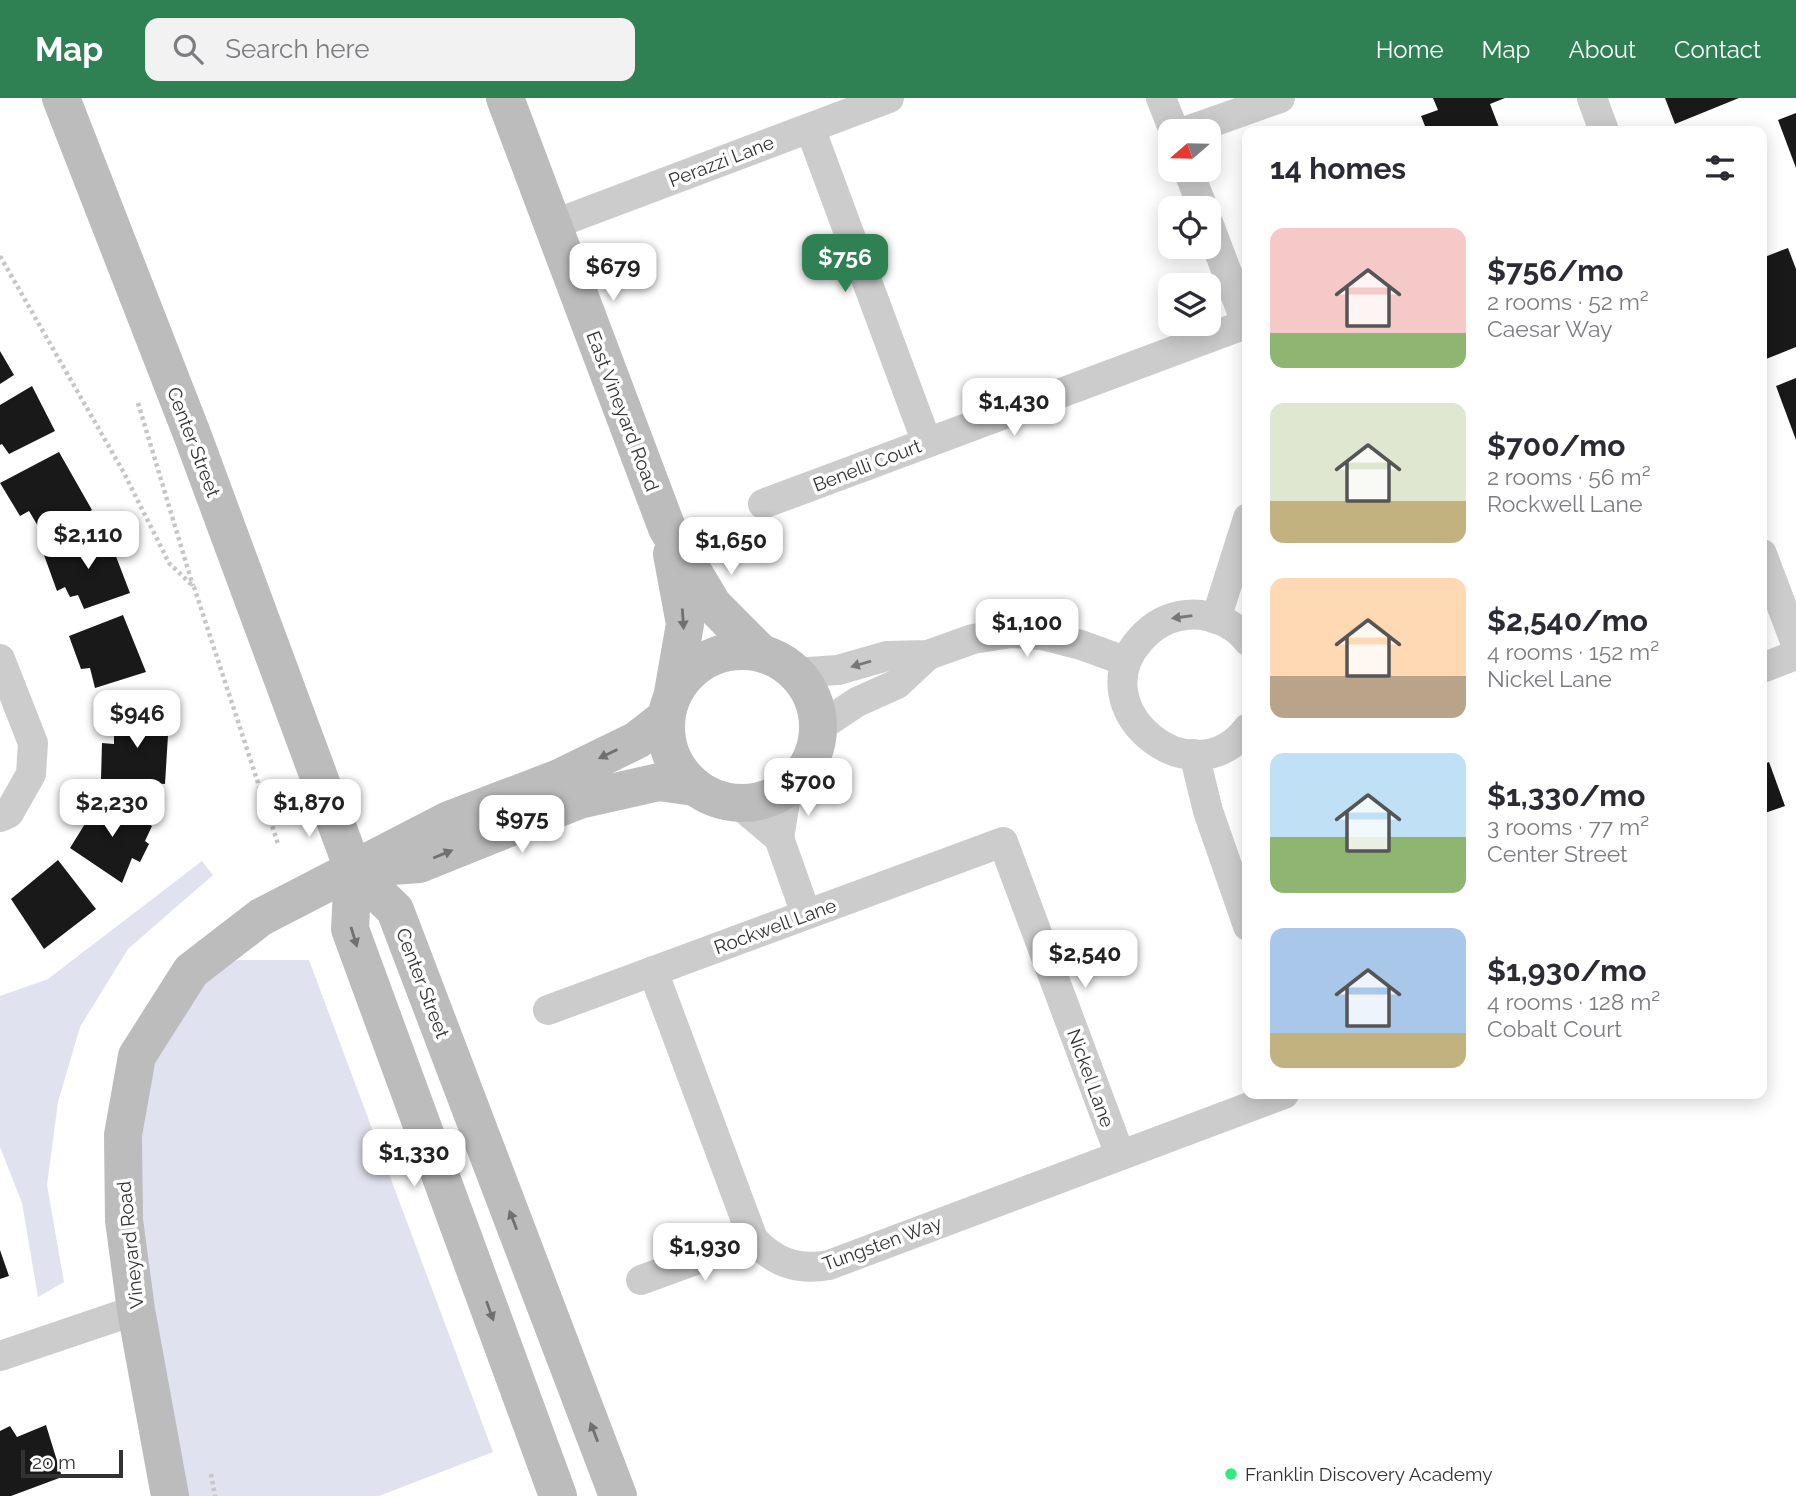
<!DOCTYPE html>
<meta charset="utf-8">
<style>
:root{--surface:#fff;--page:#f2f2f3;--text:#2b2b33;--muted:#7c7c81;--accent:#2f8154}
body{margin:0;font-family:Raleway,sans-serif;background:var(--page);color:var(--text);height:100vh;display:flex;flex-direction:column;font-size:26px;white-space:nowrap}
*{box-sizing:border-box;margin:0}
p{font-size:23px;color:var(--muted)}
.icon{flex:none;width:38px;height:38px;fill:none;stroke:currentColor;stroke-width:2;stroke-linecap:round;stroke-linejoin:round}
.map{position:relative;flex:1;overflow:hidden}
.drawer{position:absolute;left:1242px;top:28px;width:525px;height:973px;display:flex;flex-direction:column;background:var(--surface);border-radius:14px;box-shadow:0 4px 18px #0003}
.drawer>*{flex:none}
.needle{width:46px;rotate:250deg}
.tools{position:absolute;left:1158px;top:21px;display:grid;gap:14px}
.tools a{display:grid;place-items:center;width:63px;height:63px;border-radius:14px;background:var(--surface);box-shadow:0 4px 18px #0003;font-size:35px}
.scale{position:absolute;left:21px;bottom:18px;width:102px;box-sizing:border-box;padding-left:7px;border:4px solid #323232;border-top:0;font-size:19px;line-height:24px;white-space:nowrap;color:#323232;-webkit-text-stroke:5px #fff;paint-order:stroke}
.price{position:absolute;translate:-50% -60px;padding:0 16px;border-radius:14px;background:#fff;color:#222;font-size:23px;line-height:46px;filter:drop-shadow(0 2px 4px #0008)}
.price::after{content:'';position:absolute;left:50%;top:42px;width:21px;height:16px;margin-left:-10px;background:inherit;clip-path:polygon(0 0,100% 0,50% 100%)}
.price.on{background:var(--accent);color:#fff}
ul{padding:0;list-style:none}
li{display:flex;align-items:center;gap:21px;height:175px;padding:0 28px}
li span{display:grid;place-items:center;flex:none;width:196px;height:140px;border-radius:14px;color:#555}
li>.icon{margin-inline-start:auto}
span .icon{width:84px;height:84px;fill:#fffc;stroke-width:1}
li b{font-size:30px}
h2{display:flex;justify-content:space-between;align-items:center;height:84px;padding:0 28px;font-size:30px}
header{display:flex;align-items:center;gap:42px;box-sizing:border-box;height:98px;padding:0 35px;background:var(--accent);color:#fff}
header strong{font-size:33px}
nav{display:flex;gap:38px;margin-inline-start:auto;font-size:24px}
.search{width:490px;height:63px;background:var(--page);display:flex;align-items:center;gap:18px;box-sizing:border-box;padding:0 24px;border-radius:14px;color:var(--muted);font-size:26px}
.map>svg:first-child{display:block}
.green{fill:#e1e2ef}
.building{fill:#191919}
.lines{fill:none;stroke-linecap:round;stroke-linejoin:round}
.path{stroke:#c6c6c6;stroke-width:4.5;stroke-dasharray:3.5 3.5;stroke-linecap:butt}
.street{stroke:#ccc;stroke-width:30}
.secondary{stroke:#bcbcbc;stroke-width:38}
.oneway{fill:#777}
.oneway2{fill:#707070}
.poi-dot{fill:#33ea7c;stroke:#fff;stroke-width:2.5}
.labels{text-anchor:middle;stroke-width:7;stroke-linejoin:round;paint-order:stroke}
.street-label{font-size:19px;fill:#323232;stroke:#fff}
.poi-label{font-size:19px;fill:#323232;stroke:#fff;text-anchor:start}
</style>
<header>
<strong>Map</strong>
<div class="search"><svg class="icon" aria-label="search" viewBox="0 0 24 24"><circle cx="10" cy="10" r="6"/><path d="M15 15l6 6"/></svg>Search here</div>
<nav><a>Home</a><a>Map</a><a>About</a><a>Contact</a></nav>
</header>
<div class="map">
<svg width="1796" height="1398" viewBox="0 0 1796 1398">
<rect width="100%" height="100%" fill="#fff"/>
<g class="green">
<path d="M202,763L213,777L128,851L80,929L58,1004L47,1087L64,1184L38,1199L22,1105L0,1049V898L48,881Z"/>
<path d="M239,862H309L493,1354L379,1398H170L123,1037L191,873Z"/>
</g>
<g class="building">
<path d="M1433,0H1505L1490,6L1500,32L1427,33L1421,18L1438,12Z"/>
<path d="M1665,0H1739L1675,26Z"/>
<path d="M1796,15V70L1778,22Z"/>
<path d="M1788,150L1796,171V249L1766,261L1762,252V160Z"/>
<path d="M0,253L14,277L0,286Z"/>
<path d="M1796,280V342L1776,288Z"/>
<path d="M32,288L55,333L9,356L2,346L0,347V307Z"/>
<path d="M59,354L92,412L45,440L29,413L20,418L0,385Z"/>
<path d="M107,435L130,495L84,511L78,497L70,499L65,489L57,493L44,457Z"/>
<path d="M123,517L146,574L95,590L90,570L81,571L69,538Z"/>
<path d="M114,615L169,621L165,686L101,681L102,645L114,646Z"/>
<path d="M1769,664L1785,708L1762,716V667Z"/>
<path d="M101,700L152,728L145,743L149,746L140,764L132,760L122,785L70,750Z"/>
<path d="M58,762L96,811L44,851L11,801Z"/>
<path d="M0,1152L9,1178L0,1181Z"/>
<path d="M46,1327L62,1379L11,1398H0V1333L10,1328L17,1339Z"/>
</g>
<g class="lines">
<g class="path">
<path d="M0,158L124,375L169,465L194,489L278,746"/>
<path d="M138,305L193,488"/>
<path d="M211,1376L215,1398"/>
</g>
<g class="street">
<path d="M1161,0L1174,33"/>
<path d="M1592,0L1604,33"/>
<path d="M810,30L927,345"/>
<path d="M1187,33L1280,0"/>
<path d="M1188,72L1203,110"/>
<path d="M552,127L889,0"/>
<path d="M1209,127L1248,230"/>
<path d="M763,406L1246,226"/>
<path d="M1762,456L1796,546"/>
<path d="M1216,521L1248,420"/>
<path d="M1248,543C1235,525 1208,514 1186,517C1167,519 1152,528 1140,542C1079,610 1192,704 1248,630"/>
<path d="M0,561L33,645L31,676L9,715L0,719"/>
<path d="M1762,570L1796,557"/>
<path d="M793,575L838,572L887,558L928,557L973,541L1011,535L1042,537L1081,547L1125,563"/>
<path d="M818,630L857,604L897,586L928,557"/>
<path d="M1194,656L1208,713L1248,828"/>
<path d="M739,706L779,740L806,816"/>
<path d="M779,740L787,691"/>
<path d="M653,873L753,1141C774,1164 797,1173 829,1167L1284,996"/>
<path d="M548,912L1003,744L1120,1057"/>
<path d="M641,1182L753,1141"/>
<path d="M0,1258L136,1212"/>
</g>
<g class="secondary">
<path d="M61,0L192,336L353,771L350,831L558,1398"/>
<path d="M505,0L667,430L713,507L761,555"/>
<path d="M672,456L685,526L673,595"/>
<circle cx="742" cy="629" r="76"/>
<path d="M379,769L419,766L579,702L659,684L694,689"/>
<path d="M353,771L395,812L618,1398"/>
<path d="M170,1398L136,1212L124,1122L123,1037L137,958L191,873L261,819L449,722L559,680L637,642L665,620"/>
</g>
</g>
<defs><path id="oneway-solid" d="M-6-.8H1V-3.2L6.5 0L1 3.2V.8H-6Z" transform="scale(1.75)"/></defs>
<g class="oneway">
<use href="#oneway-solid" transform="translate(1182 519) rotate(172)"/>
<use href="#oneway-solid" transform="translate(861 566) rotate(164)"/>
</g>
<g class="oneway2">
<use href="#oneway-solid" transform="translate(683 521) rotate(86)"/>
<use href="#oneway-solid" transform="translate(608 656) rotate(154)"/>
<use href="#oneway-solid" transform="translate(443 756) rotate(-22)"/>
<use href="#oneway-solid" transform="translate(354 839) rotate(73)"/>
<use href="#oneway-solid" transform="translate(513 1122) rotate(-111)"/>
<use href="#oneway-solid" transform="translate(490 1213) rotate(70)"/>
<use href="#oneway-solid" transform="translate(594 1334) rotate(-111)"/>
</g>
<circle class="poi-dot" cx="1231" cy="1376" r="7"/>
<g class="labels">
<g class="street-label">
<text transform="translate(721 63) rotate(-21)" y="7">Perazzi Lane</text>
<text transform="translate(623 313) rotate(69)" y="7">East Vineyard Road</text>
<text transform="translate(194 344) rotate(69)" y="7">Center Street</text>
<text transform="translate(867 367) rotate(-21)" y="7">Benelli Court</text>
<text transform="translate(775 828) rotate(-20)" y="7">Rockwell Lane</text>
<text transform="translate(423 885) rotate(69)" y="7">Center Street</text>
<text transform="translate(1091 980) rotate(70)" y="7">Nickel Lane</text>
<text transform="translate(882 1145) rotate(-20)" y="7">Tungsten Way</text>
<text transform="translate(130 1147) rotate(-96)" y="7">Vineyard Road</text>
</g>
<g class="poi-label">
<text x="1245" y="1383">Franklin Discovery Academy</text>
</g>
</g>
</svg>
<div class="tools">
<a><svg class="needle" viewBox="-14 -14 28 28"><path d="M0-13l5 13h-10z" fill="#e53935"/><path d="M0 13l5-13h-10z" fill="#7c7c81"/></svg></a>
<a><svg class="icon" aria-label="locate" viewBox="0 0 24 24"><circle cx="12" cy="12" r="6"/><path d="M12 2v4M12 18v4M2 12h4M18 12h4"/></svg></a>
<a><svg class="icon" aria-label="layers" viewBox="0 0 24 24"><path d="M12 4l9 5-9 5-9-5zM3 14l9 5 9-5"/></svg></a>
</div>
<div class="scale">20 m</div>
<b class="price on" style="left:845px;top:196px">$756</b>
<b class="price" style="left:613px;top:205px">$679</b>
<b class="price" style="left:1014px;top:340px">$1,430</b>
<b class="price" style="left:88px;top:473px">$2,110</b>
<b class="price" style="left:731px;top:479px">$1,650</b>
<b class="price" style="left:1027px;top:561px">$1,100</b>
<b class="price" style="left:137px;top:652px">$946</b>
<b class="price" style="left:808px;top:720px">$700</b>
<b class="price" style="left:112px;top:741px">$2,230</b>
<b class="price" style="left:309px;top:741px">$1,870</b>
<b class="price" style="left:522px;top:757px">$975</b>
<b class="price" style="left:1085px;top:892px">$2,540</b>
<b class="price" style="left:414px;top:1091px">$1,330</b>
<b class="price" style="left:705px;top:1185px">$1,930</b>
<section class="drawer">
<h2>14 homes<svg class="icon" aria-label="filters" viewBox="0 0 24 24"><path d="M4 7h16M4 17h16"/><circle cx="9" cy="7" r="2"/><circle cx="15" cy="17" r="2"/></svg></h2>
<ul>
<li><span style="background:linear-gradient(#f6c9c9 75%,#8fb573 0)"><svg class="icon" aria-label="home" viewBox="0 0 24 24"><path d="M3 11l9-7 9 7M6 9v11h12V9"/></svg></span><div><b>$756/mo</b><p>2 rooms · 52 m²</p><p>Caesar Way</p></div></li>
<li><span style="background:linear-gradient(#dfe7d0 70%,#c2b280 0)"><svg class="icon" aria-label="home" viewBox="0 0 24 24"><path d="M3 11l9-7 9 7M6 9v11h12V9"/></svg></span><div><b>$700/mo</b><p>2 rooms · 56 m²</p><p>Rockwell Lane</p></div></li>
<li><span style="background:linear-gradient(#ffd9b3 70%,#b9a48a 0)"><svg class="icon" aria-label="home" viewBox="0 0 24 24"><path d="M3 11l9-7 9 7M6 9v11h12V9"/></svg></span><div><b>$2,540/mo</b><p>4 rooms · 152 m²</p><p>Nickel Lane</p></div></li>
<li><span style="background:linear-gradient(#bfe0f5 60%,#8fb573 0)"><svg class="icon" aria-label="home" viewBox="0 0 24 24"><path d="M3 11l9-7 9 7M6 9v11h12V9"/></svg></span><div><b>$1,330/mo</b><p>3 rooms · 77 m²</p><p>Center Street</p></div></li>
<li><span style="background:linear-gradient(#a9c7e8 75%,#c2b280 0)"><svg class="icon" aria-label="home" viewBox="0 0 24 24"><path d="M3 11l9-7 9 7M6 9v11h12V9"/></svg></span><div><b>$1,930/mo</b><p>4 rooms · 128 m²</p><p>Cobalt Court</p></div></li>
</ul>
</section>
</div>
